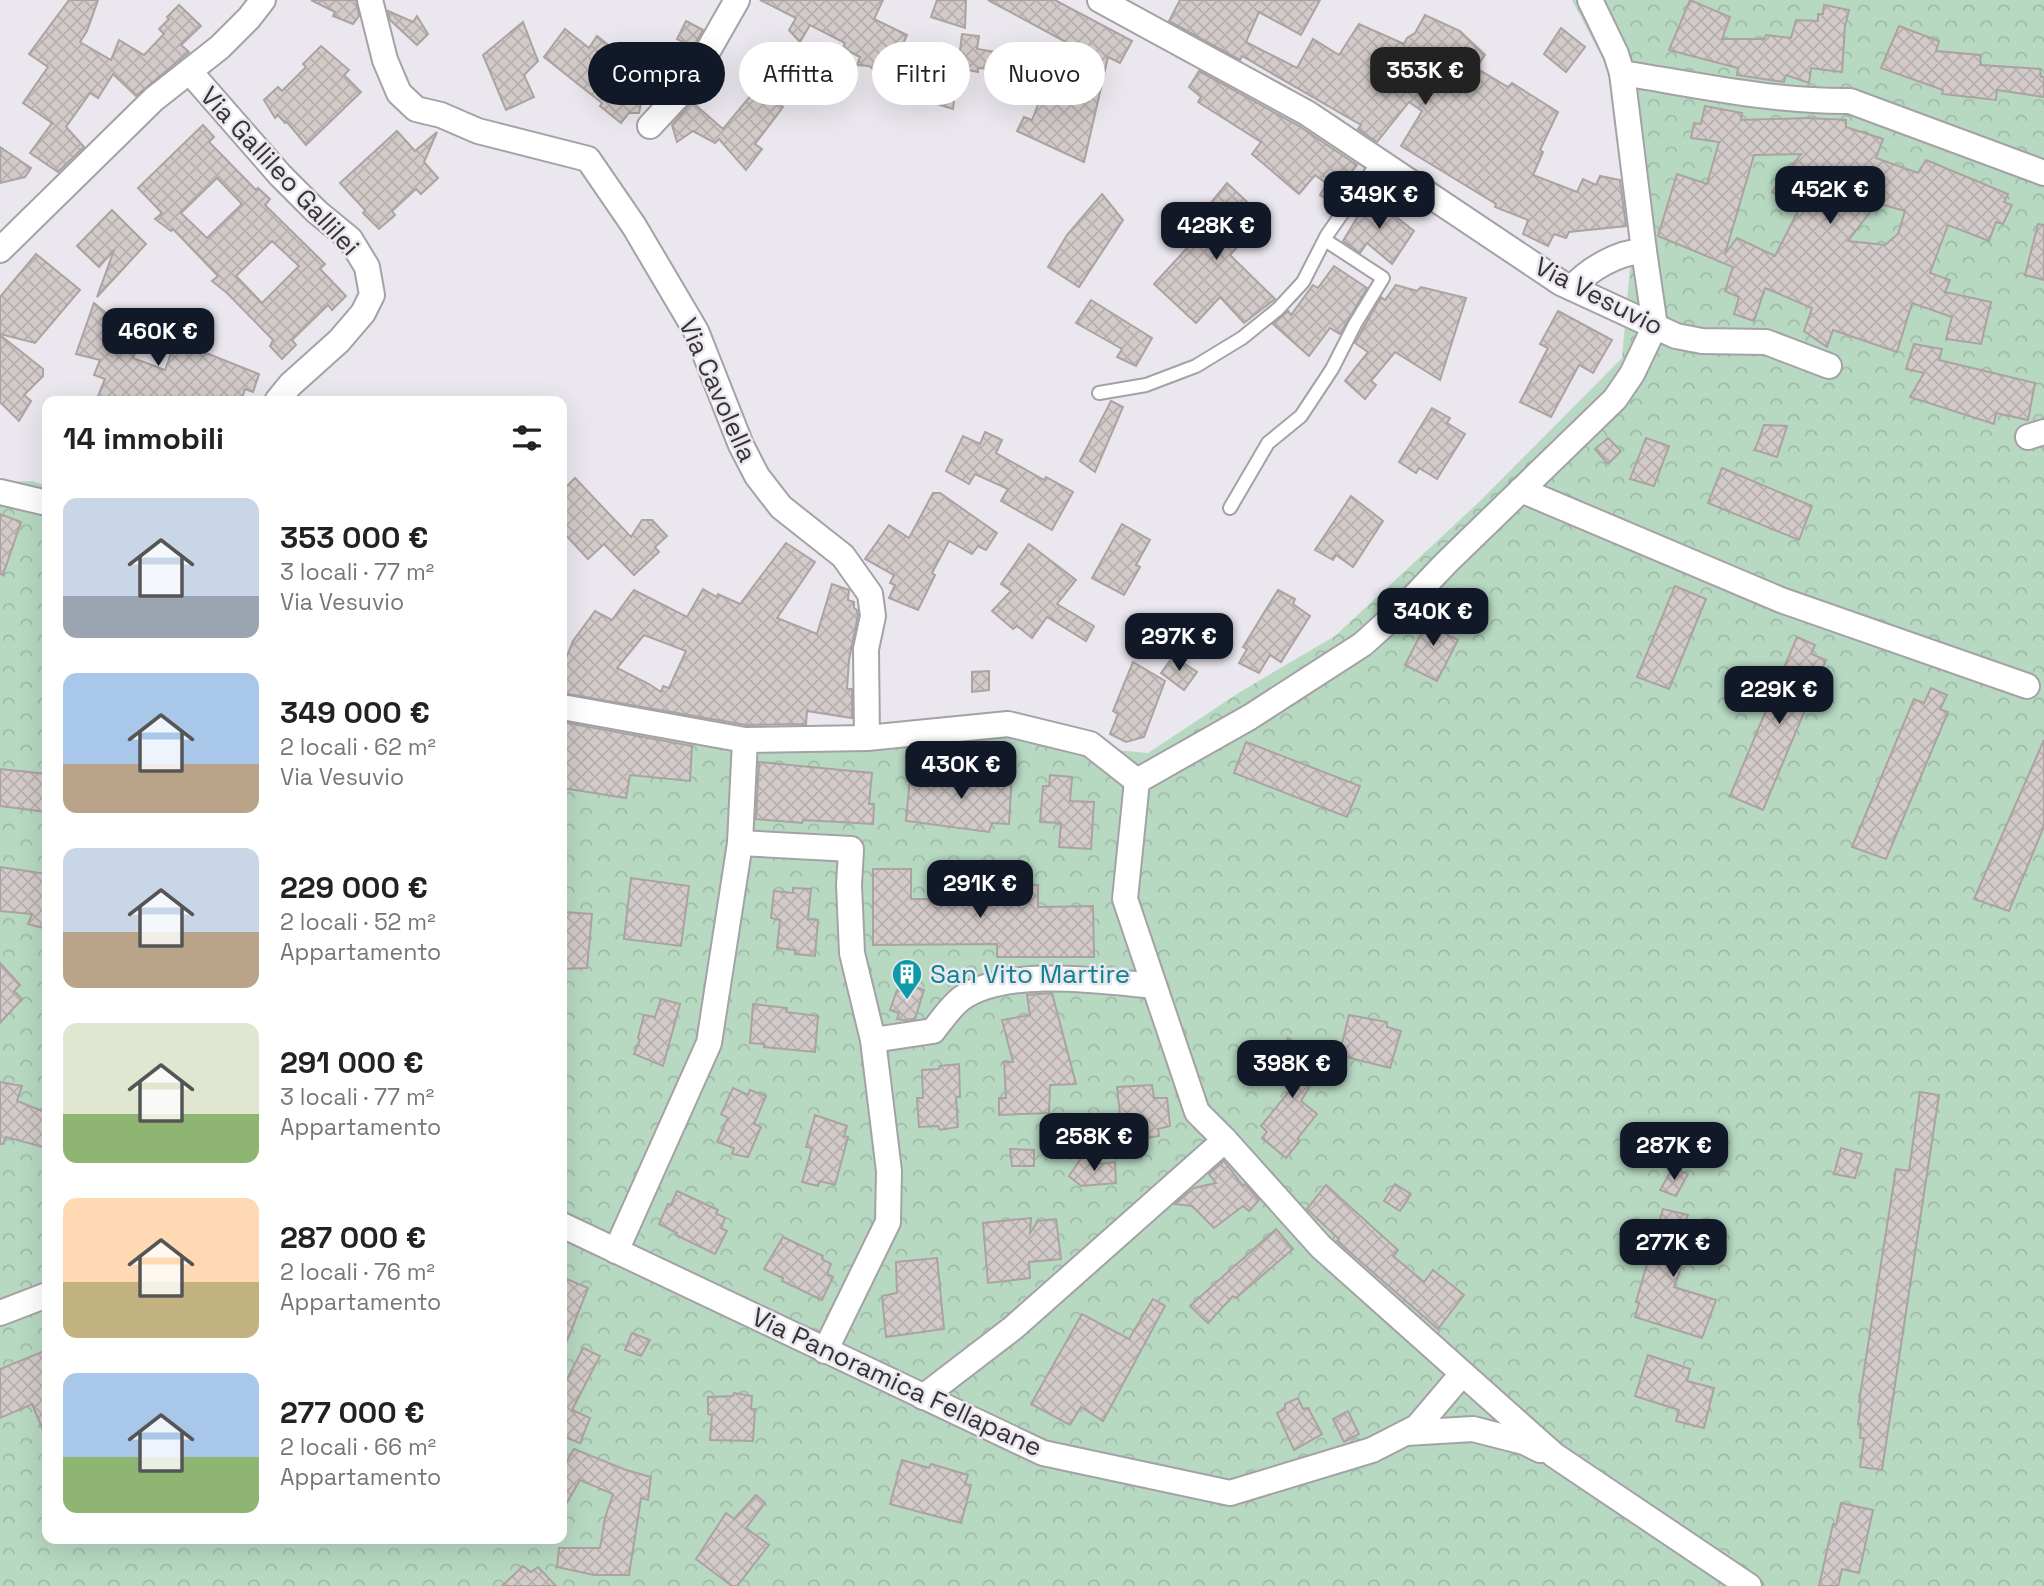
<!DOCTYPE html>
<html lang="it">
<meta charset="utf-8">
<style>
:root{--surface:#fff;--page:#f6f6f6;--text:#222;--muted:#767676;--accent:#111827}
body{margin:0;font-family:"Space Grotesk",sans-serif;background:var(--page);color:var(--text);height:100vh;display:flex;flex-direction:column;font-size:26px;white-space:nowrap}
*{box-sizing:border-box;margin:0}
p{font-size:23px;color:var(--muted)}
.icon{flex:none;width:38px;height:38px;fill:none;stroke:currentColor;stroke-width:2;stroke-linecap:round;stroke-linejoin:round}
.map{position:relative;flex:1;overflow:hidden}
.panel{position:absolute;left:42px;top:396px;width:525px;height:1148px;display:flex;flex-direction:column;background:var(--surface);border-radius:14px;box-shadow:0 7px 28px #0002}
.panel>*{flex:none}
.top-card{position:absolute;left:588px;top:42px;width:665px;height:63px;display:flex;gap:14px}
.price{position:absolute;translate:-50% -60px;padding:0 16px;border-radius:14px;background:var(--accent);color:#fff;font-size:23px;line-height:46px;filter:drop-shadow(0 2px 4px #0008)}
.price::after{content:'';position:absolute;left:50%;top:42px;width:21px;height:16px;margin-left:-10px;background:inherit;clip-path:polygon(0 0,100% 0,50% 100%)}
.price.on{background:#222;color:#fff}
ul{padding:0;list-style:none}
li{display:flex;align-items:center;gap:21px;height:175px;padding:0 21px}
li span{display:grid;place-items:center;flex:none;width:196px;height:140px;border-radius:14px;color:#555}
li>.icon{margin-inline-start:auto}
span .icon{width:84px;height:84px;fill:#fffc;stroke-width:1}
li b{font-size:30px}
h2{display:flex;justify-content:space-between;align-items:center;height:84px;padding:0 21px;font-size:30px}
.chip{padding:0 24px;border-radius:32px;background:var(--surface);box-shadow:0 7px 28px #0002;font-size:24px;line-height:63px}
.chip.on{background:var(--accent);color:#fff}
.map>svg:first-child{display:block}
.park{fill:url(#park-crowns)}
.building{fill:url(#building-cross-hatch);stroke:#aba3a1;stroke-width:2;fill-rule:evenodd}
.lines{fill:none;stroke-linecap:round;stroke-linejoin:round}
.lane-casing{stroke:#a4a1a7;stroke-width:16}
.street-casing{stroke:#a4a1a7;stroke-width:28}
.lane{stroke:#fff;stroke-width:12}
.street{stroke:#fff;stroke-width:24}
.labels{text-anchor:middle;stroke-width:5;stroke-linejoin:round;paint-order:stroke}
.street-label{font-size:26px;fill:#353336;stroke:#ebe7ee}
.culture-label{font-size:26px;fill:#0d838f;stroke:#ebe7ee;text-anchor:start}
</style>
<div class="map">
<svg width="2044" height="1586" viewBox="0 0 2044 1586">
<defs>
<pattern id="park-crowns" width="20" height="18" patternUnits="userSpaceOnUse" patternTransform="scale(1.75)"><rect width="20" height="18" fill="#b7d9c2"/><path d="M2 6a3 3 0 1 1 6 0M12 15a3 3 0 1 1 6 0" fill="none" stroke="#9ebba7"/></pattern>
<pattern id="building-cross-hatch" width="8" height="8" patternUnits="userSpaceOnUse" patternTransform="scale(1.75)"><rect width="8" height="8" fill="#d3cbc9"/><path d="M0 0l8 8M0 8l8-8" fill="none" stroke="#b6afad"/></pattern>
</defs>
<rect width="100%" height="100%" fill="#ebe7ee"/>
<path class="park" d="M1572,0H2044V1586H0V482L32,481L47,486V1538H562V699L753,730L856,728L917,719L996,720L1116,750L1148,753L1240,692L1335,636L1478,503L1622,358L1633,234L1616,84Z"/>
<g class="building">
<path d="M69,0H98L87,31L80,42L111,60L119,40L144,55L164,34L159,29L169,19L167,17L179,5L201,26L181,45L189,52L136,96L113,74L98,98L90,93L66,127L84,147L58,172L30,153L52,123L23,103L48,67L29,54Z"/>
<path d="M311,0H356L359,16L353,24L333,16L335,12Z"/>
<path d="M760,0H883L874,19L907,35L897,57L958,68L953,109L924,100L926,91L881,68L879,74L869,66L857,65L860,57L843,48L845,43L810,25L800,42L789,30L796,18Z"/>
<path d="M937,0H966L965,28L931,17Z"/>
<path d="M988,0H1055L1132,41L1120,63L1108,57L1084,162L1017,131L1024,117L1032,120L1044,89L1014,80L1015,71L978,68V72L958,68L962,34L979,36L977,49L1041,59L1043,44L1077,48Z"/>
<path d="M1180,0H1320L1301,35L1259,12L1246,42L1297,68L1313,39L1339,55L1359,24L1404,44L1407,38L1415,33L1425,15L1460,31L1485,55L1476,68L1508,87L1512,83L1558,112L1540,150L1543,152L1533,175L1577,192L1583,179L1596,185L1600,176L1620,180L1626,226L1569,232L1566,238L1554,234L1548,246L1523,234L1528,220L1495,207L1496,204L1401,146L1422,111L1409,102L1377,142L1358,129L1361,125L1242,56L1240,60L1169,21Z"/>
<path d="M1690,0L1730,17L1722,39H1764L1766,35L1791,38L1796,20L1818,21V14H1823L1824,5L1849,10L1845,26L1842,72L1811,68L1809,83L1786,75L1784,82L1737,75L1738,68L1669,50Z"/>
<path d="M388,11L413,22L417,16L428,34L417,45L390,20Z"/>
<path d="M686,21L703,30L693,47L677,39Z"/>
<path d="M523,22L538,61L524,75L534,97L506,110L483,55Z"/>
<path d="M1899,26L1939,41L1936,51L1980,55L1981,65L2040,69L2041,77H2044V97L1997,90L1996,100L1942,94L1943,90L1881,68Z"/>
<path d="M1561,28L1585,47L1566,72L1544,54Z"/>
<path d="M565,29L589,48L597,36L626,59L630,55L657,82L646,95L645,100H642L639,113H629L621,123L600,106L602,103L544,57Z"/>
<path d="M321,46L349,70L344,75L361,92L306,145L287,122L285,123L278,115L275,118L264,100L278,87L282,91L306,67L303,64Z"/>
<path d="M1199,71L1299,126L1357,165L1328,200L1320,195L1327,184L1315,175L1299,194L1252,154L1261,142L1198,102L1201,97L1189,87Z"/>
<path d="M757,88L783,107L755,144L762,149L746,170L719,139L715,143L693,131L677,142L672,125L692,102L723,129Z"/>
<path d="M1705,106L1742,113L1741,120L1808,118L1846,120V127L1883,139L1876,158L1918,173L1926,160L2008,194L2004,202L2012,205L2003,224L1996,222L1989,241L1948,225L1930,273L1950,280L1945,292L1991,302L1981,344L1946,339L1952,317L1912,303L1897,352L1833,330L1827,347L1804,331L1812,308L1765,288L1754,321L1734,314L1739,297L1725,291L1733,267L1658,236L1677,174L1707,184L1719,142L1691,138L1694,123L1701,124ZM1801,154L1772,192L1798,211L1775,256L1737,238L1725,254L1754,155ZM1877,203L1905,211L1898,234L1885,245L1848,241Z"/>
<path d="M203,125L214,137L209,142L256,190L258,188L270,199L265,205L325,264L320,269L346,296L332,310L328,305L292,340L296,345L282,359L270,346L273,340L227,293L212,281L218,276L173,229L171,231L155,219L162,213L138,188ZM217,178L242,204L207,238L181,213ZM272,241L299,266L262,303L236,276Z"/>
<path d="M397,131L415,151L437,132L424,162L438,178L421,194L416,189L392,211L395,215L379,229L363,213L365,210L340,183Z"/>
<path d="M0,147L31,168L25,177L0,183Z"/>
<path d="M1227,183L1264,218L1230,255L1275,299L1244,323L1220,297L1196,323L1154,284L1188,247L1179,242Z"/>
<path d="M1102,194L1123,220L1079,287L1048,267L1067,235Z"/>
<path d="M1370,196L1414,231L1392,264L1367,243L1360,253L1343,241Z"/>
<path d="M112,210L146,244L97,297L114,250L99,267L77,246Z"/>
<path d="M2038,224L2044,225V280L2025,275Z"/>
<path d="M36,254L80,290L35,343L0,334V297Z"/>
<path d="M1334,266L1367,288L1340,334L1330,328L1309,356L1273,324L1288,311L1291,315L1313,285L1318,288Z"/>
<path d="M1396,285L1417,291L1421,287L1466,298L1440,380L1395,352L1371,381L1376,385L1365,399L1345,381L1368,352L1355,343L1381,297L1385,300Z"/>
<path d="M1091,300L1152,338L1136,366L1117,357L1122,349L1076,323Z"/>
<path d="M94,303L140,341L133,358L165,370L177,337L198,345L196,349L259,374L253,392L245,389L241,401H96L105,379L94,375L100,360L76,354Z"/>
<path d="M1558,311L1612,340L1593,373L1579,365L1551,417L1520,402L1548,348L1540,344Z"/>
<path d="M0,335L43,369V376L24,395L31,401L19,421L0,402Z"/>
<path d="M1914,344L1942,349L1939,360L2035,383L2028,420L1996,413L1994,424L1910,397L1924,373L1906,369Z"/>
<path d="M1111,401L1123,407L1095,472L1080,461Z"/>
<path d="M1432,408L1450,418L1447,423L1465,434L1437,479L1419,468L1416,473L1399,462Z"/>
<path d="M1764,425L1787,426L1777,457L1755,450Z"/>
<path d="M985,432L1002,440L996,453L1044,480L1046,477L1073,492L1052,530L1001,501L1008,489L975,474L969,484L946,471L963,436L980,444Z"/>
<path d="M1608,438L1621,451L1608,464L1595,449Z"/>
<path d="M1646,438L1669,446L1654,486L1630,479Z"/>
<path d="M1722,468L1812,506L1799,540L1708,503Z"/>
<path d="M575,478L631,537L642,520H652L667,536L655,547L659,552L634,575L604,544L588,559L562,531V491Z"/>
<path d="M933,493H940L997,533L986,550L978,546L972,554L949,541L932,573L935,575L918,610L889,598L895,585L890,583L894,575L865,559L889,525L909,538Z"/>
<path d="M1351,496L1383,521L1353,567L1336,555L1333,560L1315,550Z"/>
<path d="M0,514L21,522L3,575L0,574Z"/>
<path d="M1122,524L1150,540L1136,565L1140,567L1124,595L1092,578Z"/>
<path d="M786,543L815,562L777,618L817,634L832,584L849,590L848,600L854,602V608L857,610L858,615L849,660L847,689H852V718L807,711L806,724L746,725L562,693V668L573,641L595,611L612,620L634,590L687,617L703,589L717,597L718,594L740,604ZM644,635L686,651L669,688L663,686L661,692L649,684L617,668Z"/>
<path d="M1029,544L1076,580L1057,604L1094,626L1086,641L1047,617L1032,638L1017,626L1013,629L992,611L1011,591L1001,584Z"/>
<path d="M1675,586L1706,599L1669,689L1637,677Z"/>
<path d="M1278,590L1295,599L1293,604L1310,616L1281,662L1270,655L1259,673L1239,663L1247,649L1243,647Z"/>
<path d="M1433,610L1451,620L1444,633L1458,640L1437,681L1405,665Z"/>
<path d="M1797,637L1815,645L1811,654L1826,660L1763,810L1730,796Z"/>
<path d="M1173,656L1197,672L1184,690L1161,673Z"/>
<path d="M1133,662L1165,681L1144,737L1126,742L1110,734L1118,714L1113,711Z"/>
<path d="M989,671V690L972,692V672Z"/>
<path d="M1931,688L1947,695L1940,709L1948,712L1886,859L1852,847L1914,699L1924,703Z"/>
<path d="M562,722L692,746L690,781L630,775L626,798L562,788Z"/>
<path d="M2044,740V826L2009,911L1974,899Z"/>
<path d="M1246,742L1360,786L1347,817L1234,773Z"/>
<path d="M759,762L872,773L869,804H874L873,824L803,820L802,823L756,819Z"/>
<path d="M0,769L47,774V812L0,806Z"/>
<path d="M987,771L1012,772L1009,824L992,823L989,832L906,821L910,778L948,779L950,772L985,777Z"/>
<path d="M1050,775L1072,777L1070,801L1094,802L1091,849L1059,847L1061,823L1040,822L1043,786H1049Z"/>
<path d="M0,867L47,874V929L28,924L32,914L0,911Z"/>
<path d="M873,869H911V899H997V885H1038V907L1093,906L1094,957H997V944L873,945Z"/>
<path d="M631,878L689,886L681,946L624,939Z"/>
<path d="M793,888L811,889L808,919L818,920L815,956L795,954V950L777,948L780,920L771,918L774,891L793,893Z"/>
<path d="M563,912L592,914L587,968L562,969Z"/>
<path d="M0,963L20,985L14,991L22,999L0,1023Z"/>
<path d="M909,985L924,990L915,1019L903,1020L897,1019L899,1013L890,1010L897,990L906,993Z"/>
<path d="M1052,993L1076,1084L1050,1085L1049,1113L999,1115V1098H1006L1004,1062H1013L1002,1020L1030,1015L1027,995Z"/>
<path d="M661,999L680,1004L663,1066L634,1054L640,1040L638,1038L644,1015L655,1017Z"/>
<path d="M753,1004L787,1008L786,1012L818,1016L815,1052L764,1047V1044L750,1043Z"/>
<path d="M1349,1015L1387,1022V1027L1401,1031L1390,1068L1339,1055Z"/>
<path d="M1288,1038L1324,1063L1301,1101L1317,1114L1298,1138L1299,1142L1286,1158L1262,1138L1267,1132L1261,1126L1300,1078L1276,1064Z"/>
<path d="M959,1064L960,1097H956L958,1127L940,1130L938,1126L919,1127L917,1098H923L922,1070L939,1069L940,1066Z"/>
<path d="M0,1082L22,1086L17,1101L47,1113V1148L6,1137L3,1144H0Z"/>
<path d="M1152,1085L1154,1098H1167L1170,1126L1158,1129L1159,1136L1121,1142L1116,1124L1121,1123L1117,1087Z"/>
<path d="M733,1088L748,1095L750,1090L766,1096L754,1124L761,1127L748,1157L732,1154L734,1148L717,1142L728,1118L721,1114Z"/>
<path d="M1920,1092L1939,1095L1882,1470L1860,1467L1864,1438H1860L1861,1424H1858L1861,1402H1859L1896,1169L1909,1171Z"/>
<path d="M815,1115L847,1126L844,1136L848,1137L835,1185L820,1181L818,1186L802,1182L812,1148L806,1147Z"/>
<path d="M1841,1148L1862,1154L1855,1178L1834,1174Z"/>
<path d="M1010,1149L1034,1150V1166H1012Z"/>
<path d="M1084,1154L1098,1164L1115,1162L1116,1183L1081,1186L1069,1176Z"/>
<path d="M1224,1161L1243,1186L1245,1184L1259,1200L1249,1211L1243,1206L1214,1228L1192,1206L1175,1204L1194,1188L1216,1183L1209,1174Z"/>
<path d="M1673,1168L1688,1174L1676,1196L1660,1190Z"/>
<path d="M1395,1184L1411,1194L1400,1211L1384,1201Z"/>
<path d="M1326,1185L1398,1250L1393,1256L1424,1282L1433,1270L1464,1295L1438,1329L1337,1241L1339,1239L1307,1209Z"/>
<path d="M677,1191L718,1210L716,1213L725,1218L721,1228L727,1231L715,1254L676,1235L677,1233L659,1224L668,1204L671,1205Z"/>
<path d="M1663,1209L1688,1215L1685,1222L1706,1229L1701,1244L1691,1242L1674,1287L1716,1300L1702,1338L1635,1317L1639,1303L1636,1302Z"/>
<path d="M1031,1218L1030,1233L1038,1221L1056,1219L1061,1259L1029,1262L1030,1278L988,1283L983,1223Z"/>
<path d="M1276,1229L1293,1249L1236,1298L1233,1296L1208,1323L1190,1306Z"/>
<path d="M783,1237L823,1256L822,1259L831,1264L827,1274L833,1277L822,1300L782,1281L783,1278L764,1269Z"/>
<path d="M937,1258L944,1329L886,1337L882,1296L897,1293L896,1262Z"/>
<path d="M562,1277L588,1288L563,1351H562Z"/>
<path d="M1153,1299L1165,1306L1103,1421L1081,1407L1070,1425L1031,1404L1082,1314L1129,1339Z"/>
<path d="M632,1333L650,1340L641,1356L625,1350Z"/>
<path d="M583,1348L600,1356L572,1410L590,1418L580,1443L562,1436V1389Z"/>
<path d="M47,1350V1439L32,1404L0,1418V1369Z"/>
<path d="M1648,1355L1690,1369L1687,1381L1714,1388L1704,1428L1676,1421L1679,1410L1635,1396Z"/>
<path d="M734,1393L752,1396L751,1409H755L753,1441L710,1440L712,1415L708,1414V1397L733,1396Z"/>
<path d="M1298,1398L1303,1409L1308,1408L1322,1434L1294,1450L1277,1413L1285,1409V1404Z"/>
<path d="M1348,1411L1359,1434L1344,1442L1333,1419Z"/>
<path d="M574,1449L626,1470L651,1477L648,1500L641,1498L629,1575H594L557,1567L559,1548H600L605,1518L613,1494L580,1480L562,1511V1469Z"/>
<path d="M902,1460L929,1468L931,1464L968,1475L965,1484L971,1485L961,1523L890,1504Z"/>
<path d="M756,1495L765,1503L746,1528L769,1545L737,1586H732L696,1559L726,1513L734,1519Z"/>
<path d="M1841,1503L1873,1510L1859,1573L1842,1569L1838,1586H1819L1833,1524L1836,1525Z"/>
<path d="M523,1566L531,1572L538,1567L556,1586H502Z"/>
</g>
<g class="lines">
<g class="lane-casing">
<g id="lane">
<path d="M1099,393L1146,385L1196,366L1242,338L1278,309L1303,282L1327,235L1379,161"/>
<path d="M1230,508L1268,443L1301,416L1332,369L1355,324L1383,278L1325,240"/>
</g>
</g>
<g class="street-casing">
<g id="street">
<path d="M370,0L385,60L399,93L416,109L441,115L478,131L588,159L634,226L696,331L741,445L757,476L781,507L843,556L870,594L873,616L866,649L867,738L745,740"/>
<path d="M1100,0L1307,113L1561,283L1676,336L1702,341L1766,342L1829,366"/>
<path d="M1590,0L1616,54L1622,73L1644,251L1655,326"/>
<path d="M190,72L280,175L317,212L350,239L367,267L372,295L363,313L339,341L290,385L277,401"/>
<path d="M1622,73C1697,85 1774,102 1850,101L2044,173"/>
<path d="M650,126L689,84L737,0"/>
<path d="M0,250L154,99L220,47L249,18L263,0"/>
<path d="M1572,288C1589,269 1618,252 1644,251"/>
<path d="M1655,326L1632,374L1615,399L1446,563L1406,605L1363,644L1250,717L1137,781L1125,899L1197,1112L1225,1140L1321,1247L1554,1455L1749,1586"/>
<path d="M2028,437L2044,432"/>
<path d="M1521,490L1781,600L2027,686"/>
<path d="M0,492L47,503"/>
<path d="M562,707L745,740L740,843L709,1043L616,1251"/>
<path d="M867,738L1008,724L1090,744L1137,781"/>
<path d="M740,843L851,849L849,885L852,953L873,1040L889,1171L888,1222L825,1351"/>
<path d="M873,1040L933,1031C941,1021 951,1006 962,998C1007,967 1102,981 1154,986"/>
<path d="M562,1225L1043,1453L1230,1493L1372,1450L1417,1427L1462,1374"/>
<path d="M0,1313L47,1295"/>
<path d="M923,1397L1013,1328L1225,1140"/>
<path d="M1406,1433L1473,1429L1524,1442L1540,1450"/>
</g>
</g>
<use href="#lane" class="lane"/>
<use href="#street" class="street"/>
</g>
<defs>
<g id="building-pin" transform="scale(1.575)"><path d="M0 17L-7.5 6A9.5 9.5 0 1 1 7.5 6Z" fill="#0f9aa8" stroke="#ebe7ee"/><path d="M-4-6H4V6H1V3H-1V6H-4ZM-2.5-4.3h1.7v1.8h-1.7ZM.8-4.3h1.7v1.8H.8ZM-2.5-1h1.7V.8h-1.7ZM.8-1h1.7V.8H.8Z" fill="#fff"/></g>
</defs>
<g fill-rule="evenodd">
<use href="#building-pin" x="907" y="974"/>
</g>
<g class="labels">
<g class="street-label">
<text transform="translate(280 171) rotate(47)" y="9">Via Gallileo Gallilei</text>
<text transform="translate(1599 296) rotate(27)" y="9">Via Vesuvio</text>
<text transform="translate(718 390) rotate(66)" y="9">Via Cavolella</text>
<text transform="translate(897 1382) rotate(25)" y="9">Via Panoramica Fellapane</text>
</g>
<g class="culture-label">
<text x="930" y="983">San Vito Martire</text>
</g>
</g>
</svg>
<b class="price on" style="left:1425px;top:107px">353K €</b>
<b class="price" style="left:1830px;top:226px">452K €</b>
<b class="price" style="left:1379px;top:231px">349K €</b>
<b class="price" style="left:1216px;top:262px">428K €</b>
<b class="price" style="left:158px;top:368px">460K €</b>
<b class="price" style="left:1433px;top:648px">340K €</b>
<b class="price" style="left:1179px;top:673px">297K €</b>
<b class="price" style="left:1779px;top:726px">229K €</b>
<b class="price" style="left:961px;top:801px">430K €</b>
<b class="price" style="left:980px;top:920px">291K €</b>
<b class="price" style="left:1292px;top:1100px">398K €</b>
<b class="price" style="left:1094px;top:1173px">258K €</b>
<b class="price" style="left:1674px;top:1182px">287K €</b>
<b class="price" style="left:1673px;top:1279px">277K €</b>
<div class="top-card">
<a class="chip on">Compra</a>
<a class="chip">Affitta</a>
<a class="chip">Filtri</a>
<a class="chip">Nuovo</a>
</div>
<section class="panel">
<h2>14 immobili<svg class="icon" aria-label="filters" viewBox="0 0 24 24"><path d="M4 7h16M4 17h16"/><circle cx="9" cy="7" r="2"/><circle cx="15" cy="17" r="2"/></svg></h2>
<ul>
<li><span style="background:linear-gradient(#c9d6e8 70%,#9aa5b1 0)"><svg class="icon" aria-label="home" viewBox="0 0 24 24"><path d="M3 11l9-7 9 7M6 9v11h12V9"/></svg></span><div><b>353 000 €</b><p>3 locali · 77 m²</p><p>Via Vesuvio</p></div></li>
<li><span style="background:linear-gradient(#a9c7e8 65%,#b9a48a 0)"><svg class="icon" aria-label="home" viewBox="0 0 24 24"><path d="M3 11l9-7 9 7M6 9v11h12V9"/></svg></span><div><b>349 000 €</b><p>2 locali · 62 m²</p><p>Via Vesuvio</p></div></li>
<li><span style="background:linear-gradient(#c9d6e8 60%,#b9a48a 0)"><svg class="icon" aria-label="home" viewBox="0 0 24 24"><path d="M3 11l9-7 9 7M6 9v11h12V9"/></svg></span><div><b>229 000 €</b><p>2 locali · 52 m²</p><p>Appartamento</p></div></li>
<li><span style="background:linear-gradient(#dfe7d0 65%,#8fb573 0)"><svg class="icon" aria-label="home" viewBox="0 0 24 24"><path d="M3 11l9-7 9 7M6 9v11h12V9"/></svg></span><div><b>291 000 €</b><p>3 locali · 77 m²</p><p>Appartamento</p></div></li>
<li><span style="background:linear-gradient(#ffd9b3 60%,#c2b280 0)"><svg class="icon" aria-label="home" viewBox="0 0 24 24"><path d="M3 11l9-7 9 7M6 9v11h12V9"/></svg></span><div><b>287 000 €</b><p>2 locali · 76 m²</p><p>Appartamento</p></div></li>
<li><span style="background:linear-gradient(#a9c7e8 60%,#8fb573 0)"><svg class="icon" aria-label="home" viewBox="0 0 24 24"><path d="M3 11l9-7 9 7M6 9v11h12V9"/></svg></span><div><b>277 000 €</b><p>2 locali · 66 m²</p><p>Appartamento</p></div></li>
</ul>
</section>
</div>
